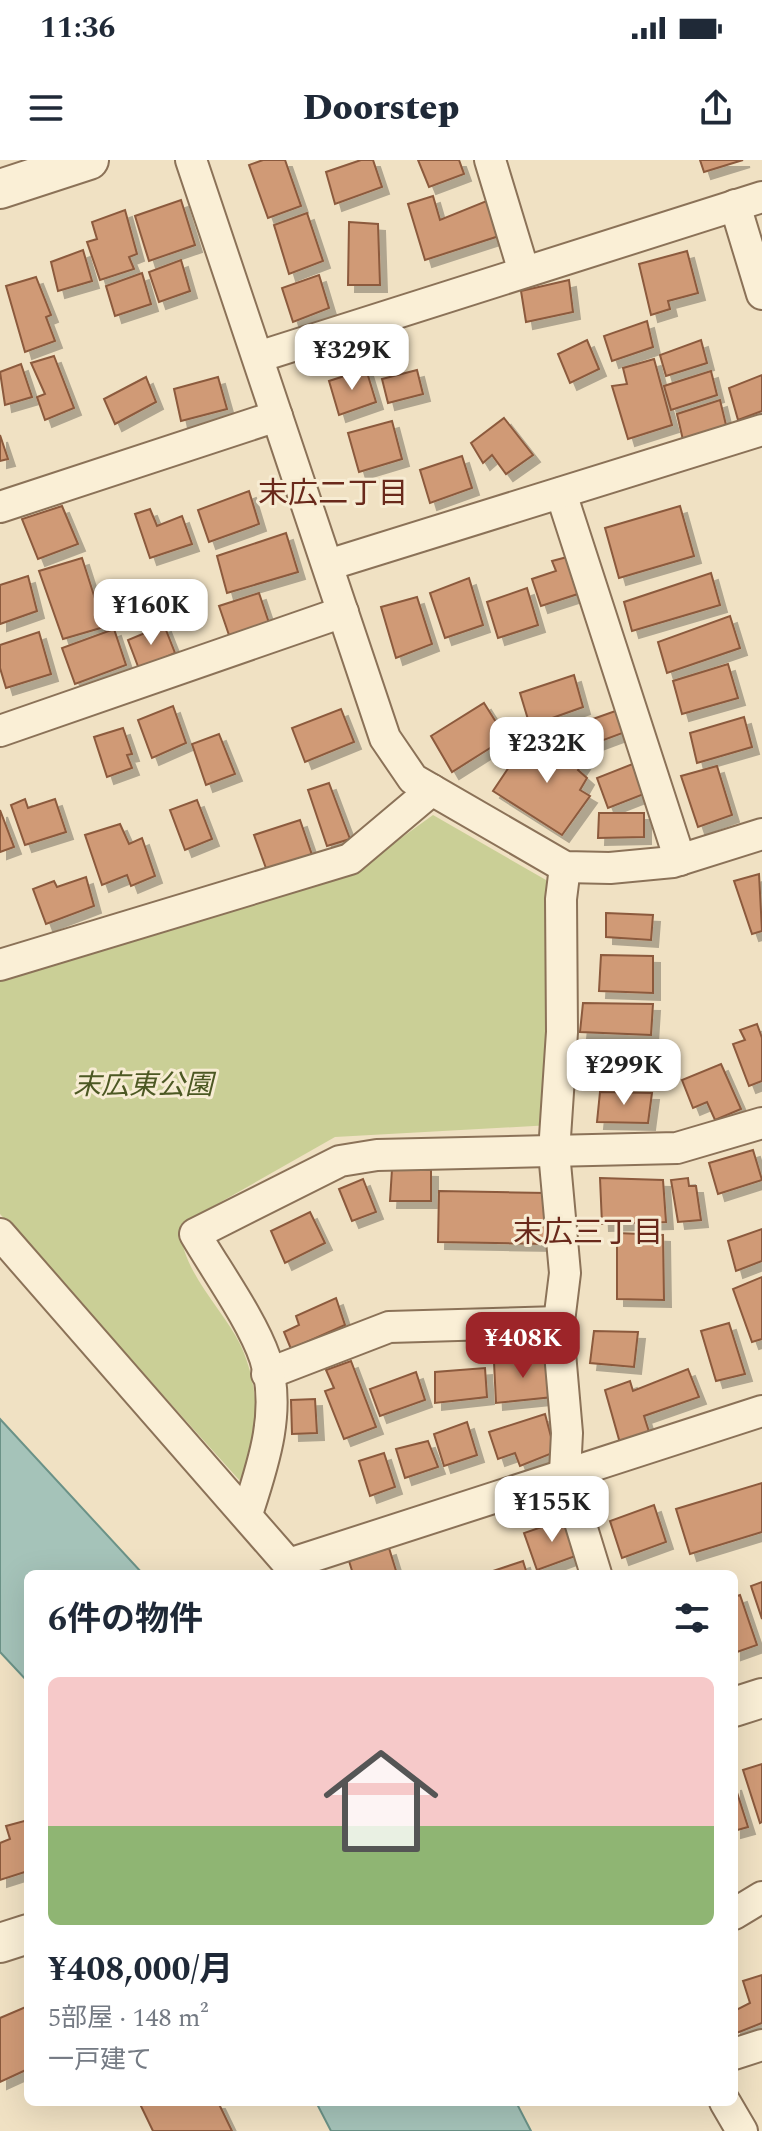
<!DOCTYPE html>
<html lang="ja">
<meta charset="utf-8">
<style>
:root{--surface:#fff;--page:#f6f6f7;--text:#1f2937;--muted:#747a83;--line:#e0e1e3;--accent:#9d2529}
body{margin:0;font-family:Spectral,"Noto Sans JP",serif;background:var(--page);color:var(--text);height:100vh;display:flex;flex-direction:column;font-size:30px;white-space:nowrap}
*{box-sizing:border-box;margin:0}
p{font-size:26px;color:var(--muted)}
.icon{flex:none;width:44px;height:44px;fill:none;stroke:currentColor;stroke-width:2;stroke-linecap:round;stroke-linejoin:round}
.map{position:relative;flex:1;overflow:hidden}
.panel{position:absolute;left:24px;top:1410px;width:714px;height:536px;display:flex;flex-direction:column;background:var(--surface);border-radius:12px;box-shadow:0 8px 32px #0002}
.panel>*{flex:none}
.price{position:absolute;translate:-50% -68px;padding:0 18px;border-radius:16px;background:#fff;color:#222;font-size:26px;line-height:52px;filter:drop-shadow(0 2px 4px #0008)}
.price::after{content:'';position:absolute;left:50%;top:48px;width:24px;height:18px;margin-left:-12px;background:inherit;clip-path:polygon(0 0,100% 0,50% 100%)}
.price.on{background:var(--accent);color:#fff}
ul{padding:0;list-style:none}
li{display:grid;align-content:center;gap:16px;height:424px;padding:0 24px}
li+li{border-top:2px solid var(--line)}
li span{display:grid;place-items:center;height:248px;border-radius:12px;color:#555}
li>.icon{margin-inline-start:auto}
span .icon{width:144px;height:144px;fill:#fffc;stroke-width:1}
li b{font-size:34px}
h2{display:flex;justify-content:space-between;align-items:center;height:96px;padding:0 24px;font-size:34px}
.status{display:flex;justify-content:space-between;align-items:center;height:56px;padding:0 40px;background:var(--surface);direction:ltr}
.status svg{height:22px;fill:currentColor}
header{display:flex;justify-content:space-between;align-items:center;height:104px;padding:0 24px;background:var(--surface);font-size:36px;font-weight:800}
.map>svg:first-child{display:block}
.green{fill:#cacf96}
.water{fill:#a5c3b9;stroke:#6b9287;stroke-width:2}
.building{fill:#d09a76;stroke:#8c5a3d;stroke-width:2;filter:url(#shadow)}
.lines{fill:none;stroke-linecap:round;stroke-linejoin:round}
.minor-casing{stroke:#8b7258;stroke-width:34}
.tertiary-casing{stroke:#8b7258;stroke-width:42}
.minor{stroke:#faefd6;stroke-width:30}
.tertiary{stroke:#faefd6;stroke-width:38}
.labels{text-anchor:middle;stroke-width:6;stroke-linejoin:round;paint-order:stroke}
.park-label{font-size:28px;font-style:italic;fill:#4c5823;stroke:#f7ecd3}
.neighbourhood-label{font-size:30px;fill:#69291b;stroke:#f7ecd3}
</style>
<div class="status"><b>11:36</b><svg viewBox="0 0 49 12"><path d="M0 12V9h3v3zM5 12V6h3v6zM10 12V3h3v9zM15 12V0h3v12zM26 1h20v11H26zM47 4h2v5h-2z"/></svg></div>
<header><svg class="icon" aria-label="menu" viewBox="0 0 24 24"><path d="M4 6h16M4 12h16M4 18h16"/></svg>Doorstep<svg class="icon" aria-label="share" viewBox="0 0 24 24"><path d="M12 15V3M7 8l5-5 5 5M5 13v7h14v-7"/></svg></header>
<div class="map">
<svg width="762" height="1971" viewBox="0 0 762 1971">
<defs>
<filter id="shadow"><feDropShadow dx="7" dy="7" stdDeviation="0" flood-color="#0004"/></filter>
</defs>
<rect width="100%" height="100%" fill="#f0e1c3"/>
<path class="green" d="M433,655L546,720L554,765L551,965L335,977L182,1064C175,1104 223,1149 240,1184C260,1226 262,1282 241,1322L0,1054V821L354,712Z"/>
<g class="water">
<path d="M0,1259L143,1414H28V1522L0,1492Z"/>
<path d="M316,1942H516L531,1971H331Z"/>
</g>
<g class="building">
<path d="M263,0H285L301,46L268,58L249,5Z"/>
<path d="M361,0H373L382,27L335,44L326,12Z"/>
<path d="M418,0H459L464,14L429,27Z"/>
<path d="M700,0H743L704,12Z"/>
<path d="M433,36L440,60L489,40L499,76L425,100L408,44Z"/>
<path d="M181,40L195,85L149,101L135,56Z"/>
<path d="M125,50L137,94L129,97L134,109L100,120L87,82L97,79L92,62Z"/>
<path d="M307,53L323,101L289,114L274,65Z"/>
<path d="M349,62L378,64L380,125H348Z"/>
<path d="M83,90L92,121L58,131L51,102Z"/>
<path d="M687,91L698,133L668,141L670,149L651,155L639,104Z"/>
<path d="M181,100L190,131L159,142L149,112Z"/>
<path d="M142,113L151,144L115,156L106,126Z"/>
<path d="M319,115L329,148L293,162L282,128Z"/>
<path d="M36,117L51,155L46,157L55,181L25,192L6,126Z"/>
<path d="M569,120L573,152L526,162L521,131Z"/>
<path d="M647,161L653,187L612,201L604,176Z"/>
<path d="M587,180L599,209L570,223L558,194Z"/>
<path d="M701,180L707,203L666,216L660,195Z"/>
<path d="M54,196L74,248L45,260L37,237L45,234L31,203Z"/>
<path d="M654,199L672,265L628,279L612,226L627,224L623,208Z"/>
<path d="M21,204L32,237L5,245L0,212Z"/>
<path d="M366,209L376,242L339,255L329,221Z"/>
<path d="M417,210L423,234L388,243L382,219Z"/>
<path d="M711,211L717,235L671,250L664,226Z"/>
<path d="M762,215V251L738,260L729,228Z"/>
<path d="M146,217L156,242L115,264L104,239Z"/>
<path d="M218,217L227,249L181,261L174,229Z"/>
<path d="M720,240L726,265L683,280L677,254Z"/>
<path d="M504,258L533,295L506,314L492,295L483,303L471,283Z"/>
<path d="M392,261L402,299L359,312L348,273Z"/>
<path d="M0,275L8,299L0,301Z"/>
<path d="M462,296L472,328L430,343L420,310Z"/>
<path d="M249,331L259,364L209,382L198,350Z"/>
<path d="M62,346L78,384L38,399L22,359Z"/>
<path d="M680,346L694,396L619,418L605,368Z"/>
<path d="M150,349L157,366L182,356L192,384L150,398L135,354Z"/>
<path d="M286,373L298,412L227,433L217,396Z"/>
<path d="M571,396L584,432L541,446L532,419L556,411L552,401Z"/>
<path d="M82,398L104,467L63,479L39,411Z"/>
<path d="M711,413L720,445L632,471L624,442Z"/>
<path d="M28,416L37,451L0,464V425Z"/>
<path d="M469,418L483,465L445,478L430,433Z"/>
<path d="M147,423L157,448L120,461L111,435Z"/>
<path d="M527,428L538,465L498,478L487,442Z"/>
<path d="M259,433L269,463L230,478L219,446Z"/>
<path d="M417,437L432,484L396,498L381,447Z"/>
<path d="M730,456L740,488L667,513L658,482Z"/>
<path d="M164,465L175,493L139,509L128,480Z"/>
<path d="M114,469L126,505L75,524L62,488Z"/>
<path d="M39,472L51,514L6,528L0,508V485Z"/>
<path d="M728,504L738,538L682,554L673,521Z"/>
<path d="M574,515L583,547L530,566L520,533Z"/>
<path d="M484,543L506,578L452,612L431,576Z"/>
<path d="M173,546L186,583L152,598L138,560Z"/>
<path d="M341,549L354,582L305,602L292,568Z"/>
<path d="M621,549L628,571L582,588L576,565Z"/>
<path d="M744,557L752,587L697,603L690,573Z"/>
<path d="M123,568L132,594L127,595L132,608L107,617L94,577Z"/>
<path d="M219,574L235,614L206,625L192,584Z"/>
<path d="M546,574L586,598L578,610L587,618L580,630L590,636L562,675L493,631L517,595L531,606Z"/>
<path d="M635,603L644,634L608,648L597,618Z"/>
<path d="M717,606L732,655L698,667L681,616Z"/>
<path d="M329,623L350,679L327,686L308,630Z"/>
<path d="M25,639L28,648L55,639L66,672L25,685L11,645Z"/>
<path d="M197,640L212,679L185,690L170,650Z"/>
<path d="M0,650L14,687L0,692Z"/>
<path d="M599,653H644V677L598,678Z"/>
<path d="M300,660L312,695L267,711L254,675Z"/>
<path d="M120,664L129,684L142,678L155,716L131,726L127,715L102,725L85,675Z"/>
<path d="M759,714L762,771L752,774L734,721Z"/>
<path d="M86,717L94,746L46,764L33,729L54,721L57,727Z"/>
<path d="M606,753L653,755L651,780L606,777Z"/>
<path d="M601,795L653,796V833L599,831Z"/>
<path d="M583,843L653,844L651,875L580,872Z"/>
<path d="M757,864L762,878V921L749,926L733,884L745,880L740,870Z"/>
<path d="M721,904L741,949L715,960L707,942L693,948L682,920Z"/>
<path d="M600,932L652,933L648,963L597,962Z"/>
<path d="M753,990L762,1020L718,1034L709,1003Z"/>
<path d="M392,1009L431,1010V1041H390Z"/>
<path d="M600,1018L663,1020L666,1062L602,1064Z"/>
<path d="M688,1018L689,1026H696L701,1060L678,1062L671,1020Z"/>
<path d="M363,1019L376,1052L352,1061L339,1029Z"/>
<path d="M439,1031L547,1033L548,1084L438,1082Z"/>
<path d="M310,1052L325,1083L285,1103L271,1071Z"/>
<path d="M762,1069V1101L736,1111L728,1081Z"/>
<path d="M617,1073L663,1075L664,1140L617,1139Z"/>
<path d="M762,1117V1179L752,1182L733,1129Z"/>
<path d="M336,1138L345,1165L291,1189L284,1172L299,1165L296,1156Z"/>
<path d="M729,1163L745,1214L716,1221L701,1171Z"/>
<path d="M594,1171L638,1172L634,1207L590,1203Z"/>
<path d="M549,1196L553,1237L496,1243L494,1202Z"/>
<path d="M351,1201L376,1267L344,1279L325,1231L334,1228L326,1210Z"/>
<path d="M485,1208L487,1237L435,1243V1212Z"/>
<path d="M688,1209L699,1237L644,1256L650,1275L620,1283L605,1230L630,1221L633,1231Z"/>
<path d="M416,1212L425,1240L380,1256L370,1229Z"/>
<path d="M315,1239L317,1273L292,1274L291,1240Z"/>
<path d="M545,1254L555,1292L520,1306L515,1293L498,1299L489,1272Z"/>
<path d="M467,1262L477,1295L444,1306L434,1274Z"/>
<path d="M428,1281L438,1307L405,1318L396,1289Z"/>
<path d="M384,1293L395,1327L370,1336L359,1301Z"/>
<path d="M762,1323V1372L690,1394L676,1349Z"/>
<path d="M654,1345L666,1382L622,1398L610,1361Z"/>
<path d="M568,1358L581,1394L537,1410L524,1373Z"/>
<path d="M389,1388L397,1414H353L349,1401Z"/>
<path d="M523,1401L527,1414H484Z"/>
<path d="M762,1422V1459L751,1426Z"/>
<path d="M740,1435L757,1485L734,1493V1437Z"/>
<path d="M762,1604V1662L760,1663L743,1610Z"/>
<path d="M734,1623L748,1667L734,1671Z"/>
<path d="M28,1660V1711L0,1720V1683L10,1679L6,1666Z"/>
<path d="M762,1815V1863L734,1874V1851L750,1843L743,1821Z"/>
<path d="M28,1846V1909L0,1922V1858Z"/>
<path d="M139,1942H218L232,1971H153Z"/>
</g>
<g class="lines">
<g class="minor-casing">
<g id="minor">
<path d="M191,0L385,578L413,619L565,707L610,708L673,702L762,674"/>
<path d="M490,0L524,112"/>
<path d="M735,45L762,134"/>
<path d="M258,197L762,37"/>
<path d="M561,333L680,700"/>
<path d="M0,347L277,256"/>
<path d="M328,405L762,270"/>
<path d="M0,571L343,452"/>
<path d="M565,707L561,739L562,872L554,992L565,1113L558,1170L567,1273L565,1313L596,1414"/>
<path d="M0,805L350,699L432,630"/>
<path d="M0,1074L297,1414"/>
<path d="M267,1214L389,1167L559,1162"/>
<path d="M247,1354C263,1305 282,1250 265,1198C252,1160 216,1110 195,1074L340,1001L377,995L677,988L762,963"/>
<path d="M289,1404L762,1251"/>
<path d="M734,1754L762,1737"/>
<path d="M734,1894L762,1885"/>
<path d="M725,1942L742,1971"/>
</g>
</g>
<g class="tertiary-casing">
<g id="tertiary">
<path d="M0,29L89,0"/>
<path d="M734,1547L762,1538"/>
<path d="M0,1783L28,1774"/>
</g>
</g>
<use href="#minor" class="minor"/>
<use href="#tertiary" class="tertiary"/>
</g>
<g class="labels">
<g class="park-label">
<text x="143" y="934">末広東公園</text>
</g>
<g class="neighbourhood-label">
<text x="333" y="343">末広二丁目</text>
<text x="588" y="1082">末広三丁目</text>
</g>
</g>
</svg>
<b class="price" style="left:352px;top:232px">¥329K</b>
<b class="price" style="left:151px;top:487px">¥160K</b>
<b class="price" style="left:547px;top:625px">¥232K</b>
<b class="price" style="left:624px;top:947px">¥299K</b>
<b class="price on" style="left:523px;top:1220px">¥408K</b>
<b class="price" style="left:552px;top:1384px">¥155K</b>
<section class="panel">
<h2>6件の物件<svg class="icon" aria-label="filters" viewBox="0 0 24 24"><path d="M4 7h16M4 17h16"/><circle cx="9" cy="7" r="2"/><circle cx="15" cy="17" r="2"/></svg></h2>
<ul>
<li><span style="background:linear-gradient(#f6c9c9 60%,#8fb573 0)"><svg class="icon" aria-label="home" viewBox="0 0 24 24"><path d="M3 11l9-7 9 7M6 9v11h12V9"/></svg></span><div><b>¥408,000/月</b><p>5部屋 · 148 m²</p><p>一戸建て</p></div></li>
</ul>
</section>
</div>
